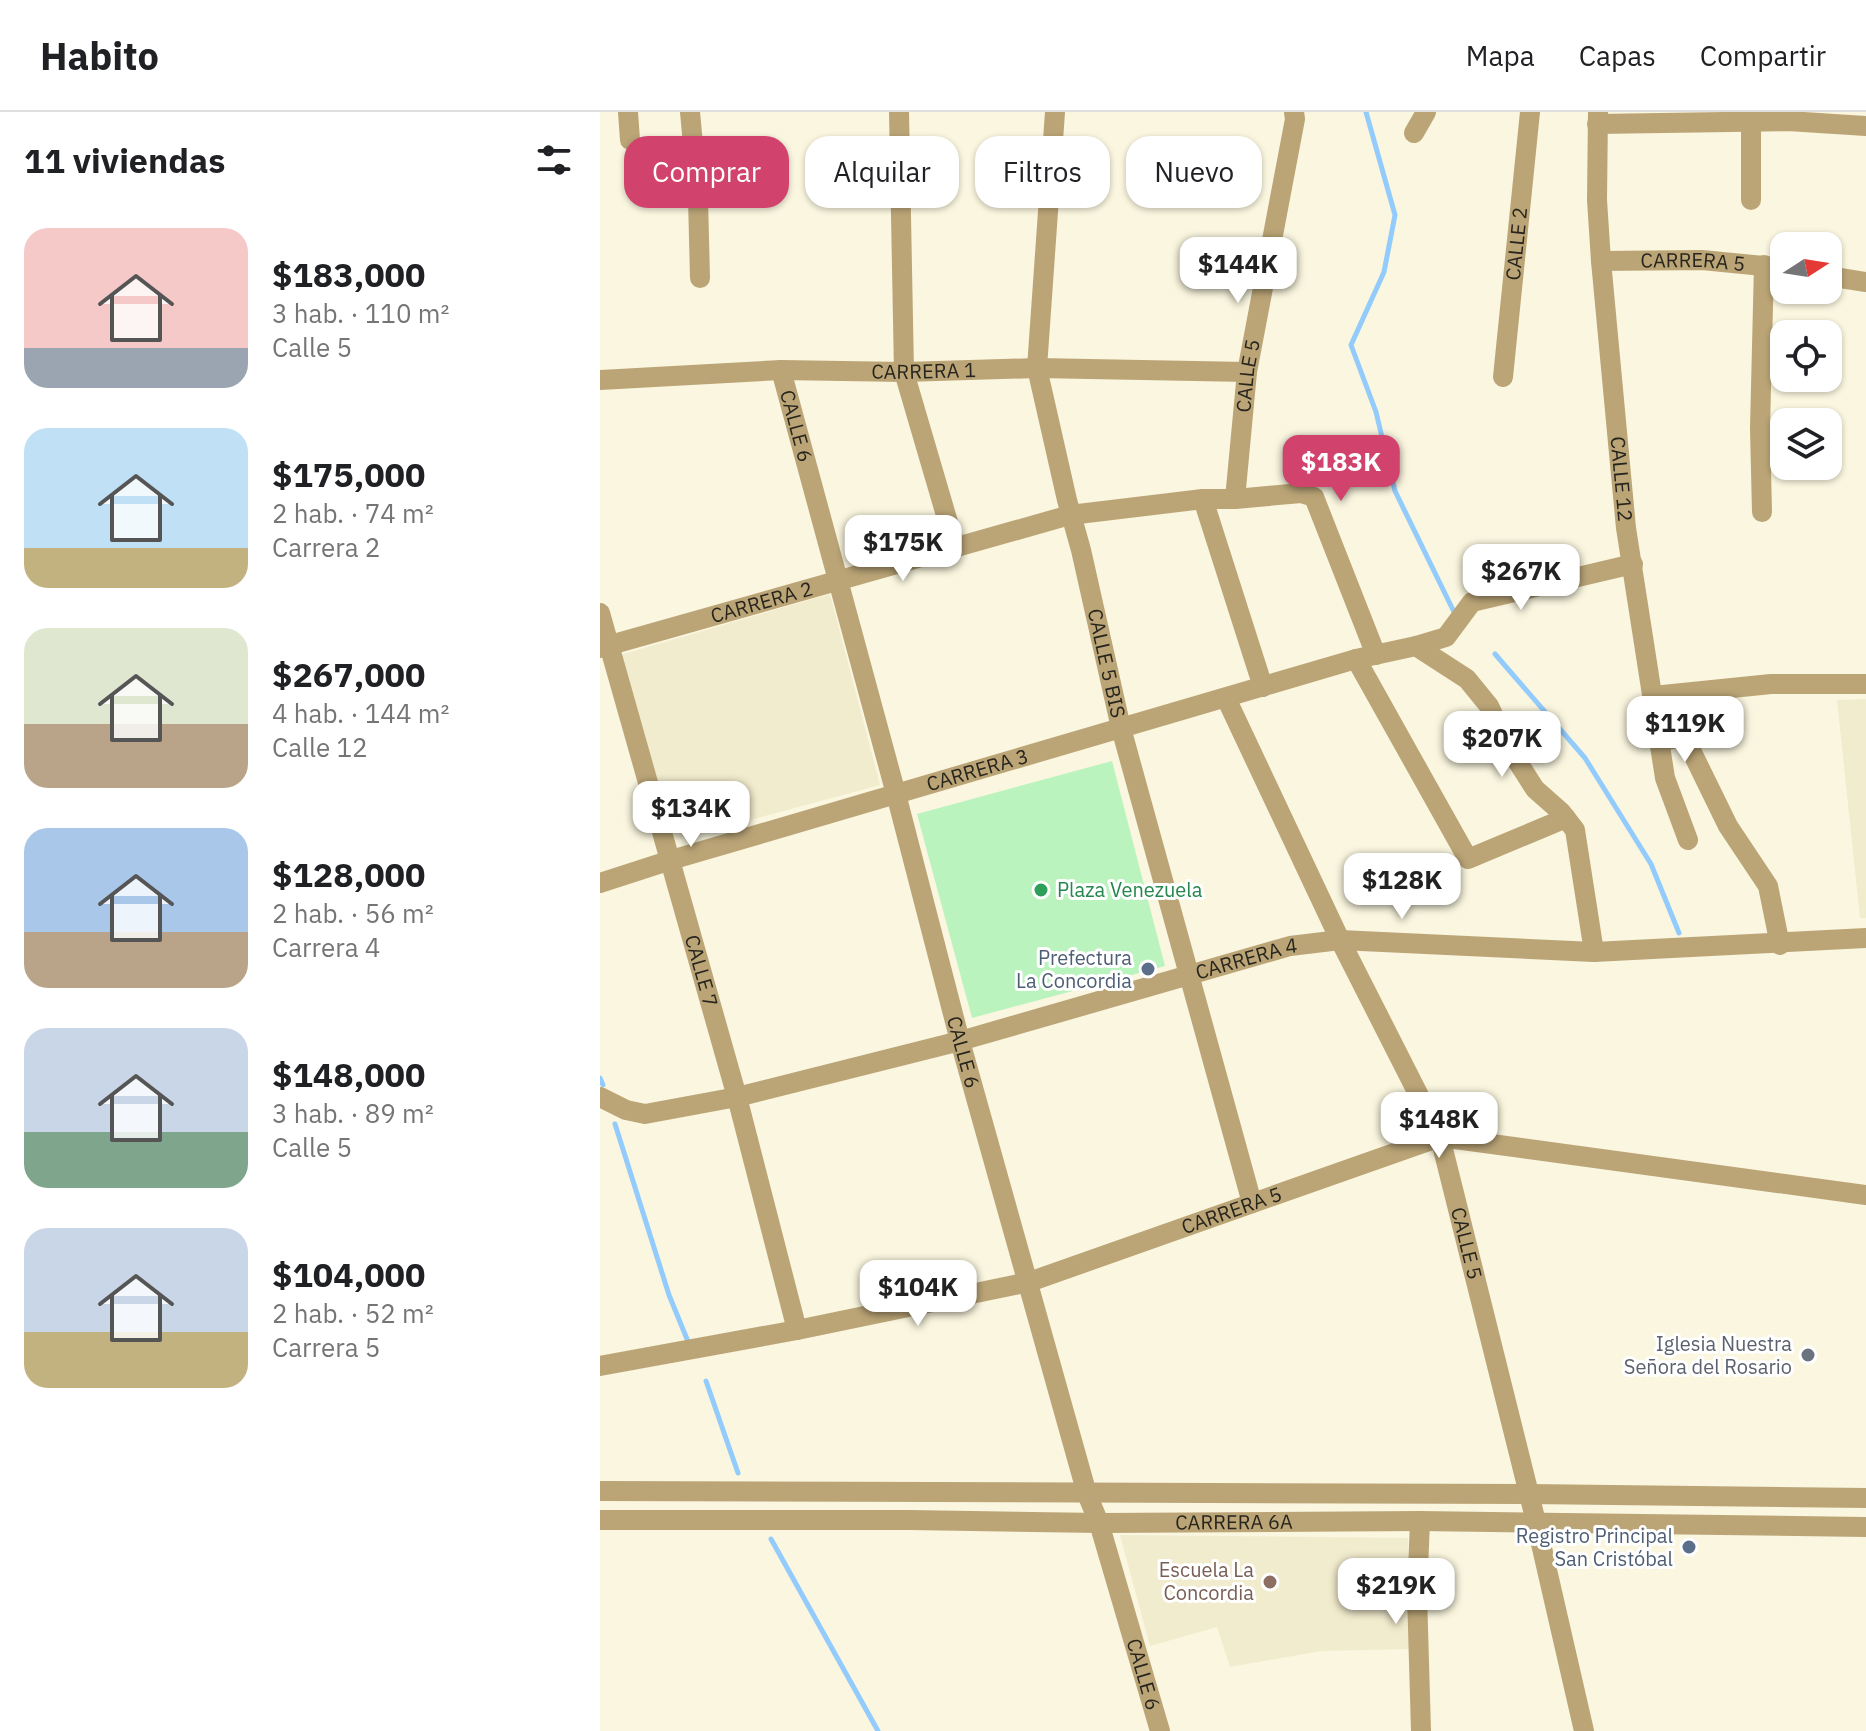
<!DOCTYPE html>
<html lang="es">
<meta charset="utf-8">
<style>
:root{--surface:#fff;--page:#f2f2f2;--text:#202124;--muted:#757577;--line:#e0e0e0;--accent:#d1426c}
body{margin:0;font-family:"IBM Plex Sans",sans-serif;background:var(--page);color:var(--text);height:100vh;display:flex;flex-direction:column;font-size:30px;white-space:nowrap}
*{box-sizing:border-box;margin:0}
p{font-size:26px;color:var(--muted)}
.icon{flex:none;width:44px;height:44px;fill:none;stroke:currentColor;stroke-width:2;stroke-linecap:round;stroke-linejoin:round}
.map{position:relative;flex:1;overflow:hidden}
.drawer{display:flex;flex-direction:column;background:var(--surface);width:600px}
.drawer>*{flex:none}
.top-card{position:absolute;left:24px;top:24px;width:760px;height:72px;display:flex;gap:16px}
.needle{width:52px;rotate:78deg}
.tools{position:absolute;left:1170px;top:120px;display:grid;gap:16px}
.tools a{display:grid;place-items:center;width:72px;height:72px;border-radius:16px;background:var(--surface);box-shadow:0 2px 6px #0004;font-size:40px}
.price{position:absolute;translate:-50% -68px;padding:0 18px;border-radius:16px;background:#fff;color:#222;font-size:26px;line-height:52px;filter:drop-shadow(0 2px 4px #0008)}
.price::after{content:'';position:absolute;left:50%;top:48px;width:24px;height:18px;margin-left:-12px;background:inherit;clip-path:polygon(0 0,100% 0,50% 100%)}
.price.on{background:var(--accent);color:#fff}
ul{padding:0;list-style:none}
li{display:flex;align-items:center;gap:24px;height:200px;padding:0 24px}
li span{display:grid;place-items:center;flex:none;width:224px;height:160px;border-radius:24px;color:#555}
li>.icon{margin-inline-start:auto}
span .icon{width:96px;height:96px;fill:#fffc;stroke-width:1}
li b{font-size:34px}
h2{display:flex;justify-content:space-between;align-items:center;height:96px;padding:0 24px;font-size:34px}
.tag{padding:0 28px;border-radius:24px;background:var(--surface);box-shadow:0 2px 6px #0004;font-size:28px;line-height:72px}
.tag.on{background:var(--accent);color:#fff}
header{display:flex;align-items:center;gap:48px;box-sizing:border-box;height:112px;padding:0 40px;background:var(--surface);border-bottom:2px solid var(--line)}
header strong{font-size:38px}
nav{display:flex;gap:44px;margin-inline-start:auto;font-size:28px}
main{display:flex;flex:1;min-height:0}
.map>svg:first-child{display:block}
.built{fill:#f2ecce}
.green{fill:#bbf3bf}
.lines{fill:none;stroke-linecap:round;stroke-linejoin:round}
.stream{stroke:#93ccfc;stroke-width:5}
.minor{stroke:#bba577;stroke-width:20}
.leisure-dot{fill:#2e9e5b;stroke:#fff;stroke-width:3}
.service-dot{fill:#5c6f8a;stroke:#fff;stroke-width:3}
.worship-dot{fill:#6b7280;stroke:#fff;stroke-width:3}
.education-dot{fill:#8d6e63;stroke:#fff;stroke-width:3}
.labels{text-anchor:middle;stroke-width:6;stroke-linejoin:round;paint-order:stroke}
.street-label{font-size:20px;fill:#27251d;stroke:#fff}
.leisure-label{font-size:20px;fill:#27864d;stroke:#fff;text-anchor:start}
.service-label{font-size:20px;fill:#4e5e75;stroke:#fff;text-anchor:end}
.worship-label{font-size:20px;fill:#5b616d;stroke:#fff;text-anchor:end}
.education-label{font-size:20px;fill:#785e54;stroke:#fff;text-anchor:end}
</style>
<header>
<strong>Habito</strong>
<nav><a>Mapa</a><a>Capas</a><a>Compartir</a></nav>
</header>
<main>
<section class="drawer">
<h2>11 viviendas<svg class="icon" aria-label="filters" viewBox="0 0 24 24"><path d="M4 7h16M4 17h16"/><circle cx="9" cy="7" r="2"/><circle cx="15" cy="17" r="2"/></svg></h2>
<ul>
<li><span style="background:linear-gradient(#f6c9c9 75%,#9aa5b1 0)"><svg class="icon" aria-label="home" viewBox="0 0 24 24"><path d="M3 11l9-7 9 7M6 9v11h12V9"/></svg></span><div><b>$183,000</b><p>3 hab. · 110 m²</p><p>Calle 5</p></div></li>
<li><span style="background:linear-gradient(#bfe0f5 75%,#c2b280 0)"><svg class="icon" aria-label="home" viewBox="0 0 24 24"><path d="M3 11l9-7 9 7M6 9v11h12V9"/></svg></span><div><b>$175,000</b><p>2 hab. · 74 m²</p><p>Carrera 2</p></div></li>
<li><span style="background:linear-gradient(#dfe7d0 60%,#b9a48a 0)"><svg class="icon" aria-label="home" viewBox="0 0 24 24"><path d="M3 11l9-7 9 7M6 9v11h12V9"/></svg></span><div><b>$267,000</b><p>4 hab. · 144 m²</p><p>Calle 12</p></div></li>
<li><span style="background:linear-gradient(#a9c7e8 65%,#b9a48a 0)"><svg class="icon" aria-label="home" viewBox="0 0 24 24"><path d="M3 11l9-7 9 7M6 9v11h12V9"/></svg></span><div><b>$128,000</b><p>2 hab. · 56 m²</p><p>Carrera 4</p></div></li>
<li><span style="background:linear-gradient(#c9d6e8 65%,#7fa58c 0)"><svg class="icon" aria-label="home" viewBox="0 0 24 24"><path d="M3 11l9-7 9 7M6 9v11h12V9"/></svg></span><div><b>$148,000</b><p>3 hab. · 89 m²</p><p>Calle 5</p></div></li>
<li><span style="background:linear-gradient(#c9d6e8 65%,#c2b280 0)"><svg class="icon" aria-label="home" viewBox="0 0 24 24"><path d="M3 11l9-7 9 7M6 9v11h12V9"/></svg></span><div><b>$104,000</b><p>2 hab. · 52 m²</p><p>Carrera 5</p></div></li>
</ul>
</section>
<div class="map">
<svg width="1266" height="1619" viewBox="0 0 1266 1619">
<rect width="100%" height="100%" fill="#faf6df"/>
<g class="built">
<path d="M230,482L280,673L76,728L20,543Z"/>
<path d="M1266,587V806H1260L1237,588Z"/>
<path d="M520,1423L808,1426L809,1537L721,1539L630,1555L617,1515L550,1534Z"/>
</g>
<path class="green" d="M512,649L565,854L372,906L317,702Z"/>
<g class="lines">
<g class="stream">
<path d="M766,0L795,103L784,160L751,233L776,300L795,379L855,502"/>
<path d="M895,542L985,646L1051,752L1079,821"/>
<path d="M0,966L3,973"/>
<path d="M15,1012L69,1183L89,1232"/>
<path d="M106,1269L138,1361"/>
<path d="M171,1427L278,1619"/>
</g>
<g class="minor">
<path d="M28,0L30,28"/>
<path d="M90,0L98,86L100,166"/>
<path d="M299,0L304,260L355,434"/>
<path id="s1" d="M455,0L437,256L467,388L481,438L521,616L652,1091"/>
<path id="s2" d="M998,0L997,88L1001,149L1026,416L1065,666L1088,728"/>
<path d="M997,12L1188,9L1266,14"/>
<path d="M814,21L826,0"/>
<path d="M1151,88V10"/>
<path id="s3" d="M1001,149L1102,148L1184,156"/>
<path d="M1228,164L1266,170"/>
<path id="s4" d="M181,258L296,682L360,929L487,1382L499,1411L560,1619"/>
<path id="s5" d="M903,265L930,0"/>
<path id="s6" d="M0,268L181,258L304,260L437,256L647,260"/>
<path d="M603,387L663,575"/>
<path id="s7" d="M635,387L647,260L695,7L694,0"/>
<path d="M1162,400L1160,316L1164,153"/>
<path id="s8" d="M0,501L137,985L197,1218"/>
<path d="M816,534L846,525L872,490L1033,452"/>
<path id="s9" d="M0,536L470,403L603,387H635L701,381L714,385L776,543"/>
<path d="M756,547L868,747L966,706"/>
<path d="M1053,584L1171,572H1266"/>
<path id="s10" d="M626,586L740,828L840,1025L936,1410L984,1619"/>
<path d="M1059,630L1084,624L1128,714L1168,774L1180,833"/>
<path id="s11" d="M0,771L71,748L756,547L816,534L867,567L889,594L907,633L935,677L961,700L975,718L994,840"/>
<path id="s12" d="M0,985L26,998L45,1002L137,985L360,929L690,834L740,828L994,840L1266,826"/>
<path id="s13" d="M0,1254L197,1218L429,1170L840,1025L1266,1083"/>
<path d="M0,1379L928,1382L1266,1386"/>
<path id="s14" d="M0,1408H309L499,1411L820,1409L1266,1415"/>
<path d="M820,1409L817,1482L821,1619"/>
</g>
</g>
<circle class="leisure-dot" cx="441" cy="778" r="8"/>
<g class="service-dot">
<circle cx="548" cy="857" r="8"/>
<circle cx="1089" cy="1435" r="8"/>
</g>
<circle class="worship-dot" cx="1208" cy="1243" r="8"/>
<circle class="education-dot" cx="670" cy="1470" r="8"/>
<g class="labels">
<g class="street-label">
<text dy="7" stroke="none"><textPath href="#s5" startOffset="134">CALLE 2</textPath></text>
<text dy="7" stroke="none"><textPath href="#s3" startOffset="92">CARRERA 5</textPath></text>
<text dy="7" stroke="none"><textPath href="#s6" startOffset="324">CARRERA 1</textPath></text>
<text dy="7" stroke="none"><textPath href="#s7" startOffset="124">CALLE 5</textPath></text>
<text dy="7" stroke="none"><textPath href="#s4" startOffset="58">CALLE 6</textPath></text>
<text dy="7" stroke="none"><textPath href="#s2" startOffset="368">CALLE 12</textPath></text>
<text dy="7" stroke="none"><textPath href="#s9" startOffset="168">CARRERA 2</textPath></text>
<text dy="7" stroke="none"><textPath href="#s1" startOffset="560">CALLE 5 BIS</textPath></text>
<text dy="7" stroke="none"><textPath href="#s11" startOffset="394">CARRERA 3</textPath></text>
<text dy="7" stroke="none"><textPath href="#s12" startOffset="670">CARRERA 4</textPath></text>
<text dy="7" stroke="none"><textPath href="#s8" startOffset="372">CALLE 7</textPath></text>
<text dy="7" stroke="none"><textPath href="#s4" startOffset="706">CALLE 6</textPath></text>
<text dy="7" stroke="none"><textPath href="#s13" startOffset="652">CARRERA 5</textPath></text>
<text dy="7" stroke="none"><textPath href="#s10" startOffset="598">CALLE 5</textPath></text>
<text dy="7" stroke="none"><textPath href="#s14" startOffset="634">CARRERA 6A</textPath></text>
<text dy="7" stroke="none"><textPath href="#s4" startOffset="1354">CALLE 6</textPath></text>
</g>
<g class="leisure-label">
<text x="457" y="785">Plaza Venezuela</text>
</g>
<g class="service-label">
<text x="532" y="853">Prefectura<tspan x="532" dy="23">La Concordia</tspan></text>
<text x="1073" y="1431">Registro Principal<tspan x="1073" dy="23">San Cristóbal</tspan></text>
</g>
<g class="worship-label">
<text x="1192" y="1239">Iglesia Nuestra<tspan x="1192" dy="23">Señora del Rosario</tspan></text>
</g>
<g class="education-label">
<text x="654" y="1465">Escuela La<tspan x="654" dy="23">Concordia</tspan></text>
</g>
</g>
</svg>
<div class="tools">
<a><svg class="needle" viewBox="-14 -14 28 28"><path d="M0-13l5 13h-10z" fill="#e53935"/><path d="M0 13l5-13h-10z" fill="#757577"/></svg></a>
<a><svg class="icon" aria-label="locate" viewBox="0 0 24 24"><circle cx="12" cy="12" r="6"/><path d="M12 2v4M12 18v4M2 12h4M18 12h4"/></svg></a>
<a><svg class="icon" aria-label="layers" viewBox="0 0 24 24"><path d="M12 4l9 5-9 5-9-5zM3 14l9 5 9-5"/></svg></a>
</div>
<b class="price" style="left:638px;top:193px">$144K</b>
<b class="price on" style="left:741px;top:391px">$183K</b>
<b class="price" style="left:303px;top:471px">$175K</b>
<b class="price" style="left:921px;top:500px">$267K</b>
<b class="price" style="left:1085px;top:652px">$119K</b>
<b class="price" style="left:902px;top:667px">$207K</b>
<b class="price" style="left:91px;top:737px">$134K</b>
<b class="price" style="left:802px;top:809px">$128K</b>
<b class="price" style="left:839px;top:1048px">$148K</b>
<b class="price" style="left:318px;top:1216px">$104K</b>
<b class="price" style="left:796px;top:1514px">$219K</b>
<div class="top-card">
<a class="tag on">Comprar</a>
<a class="tag">Alquilar</a>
<a class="tag">Filtros</a>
<a class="tag">Nuevo</a>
</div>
</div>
</main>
